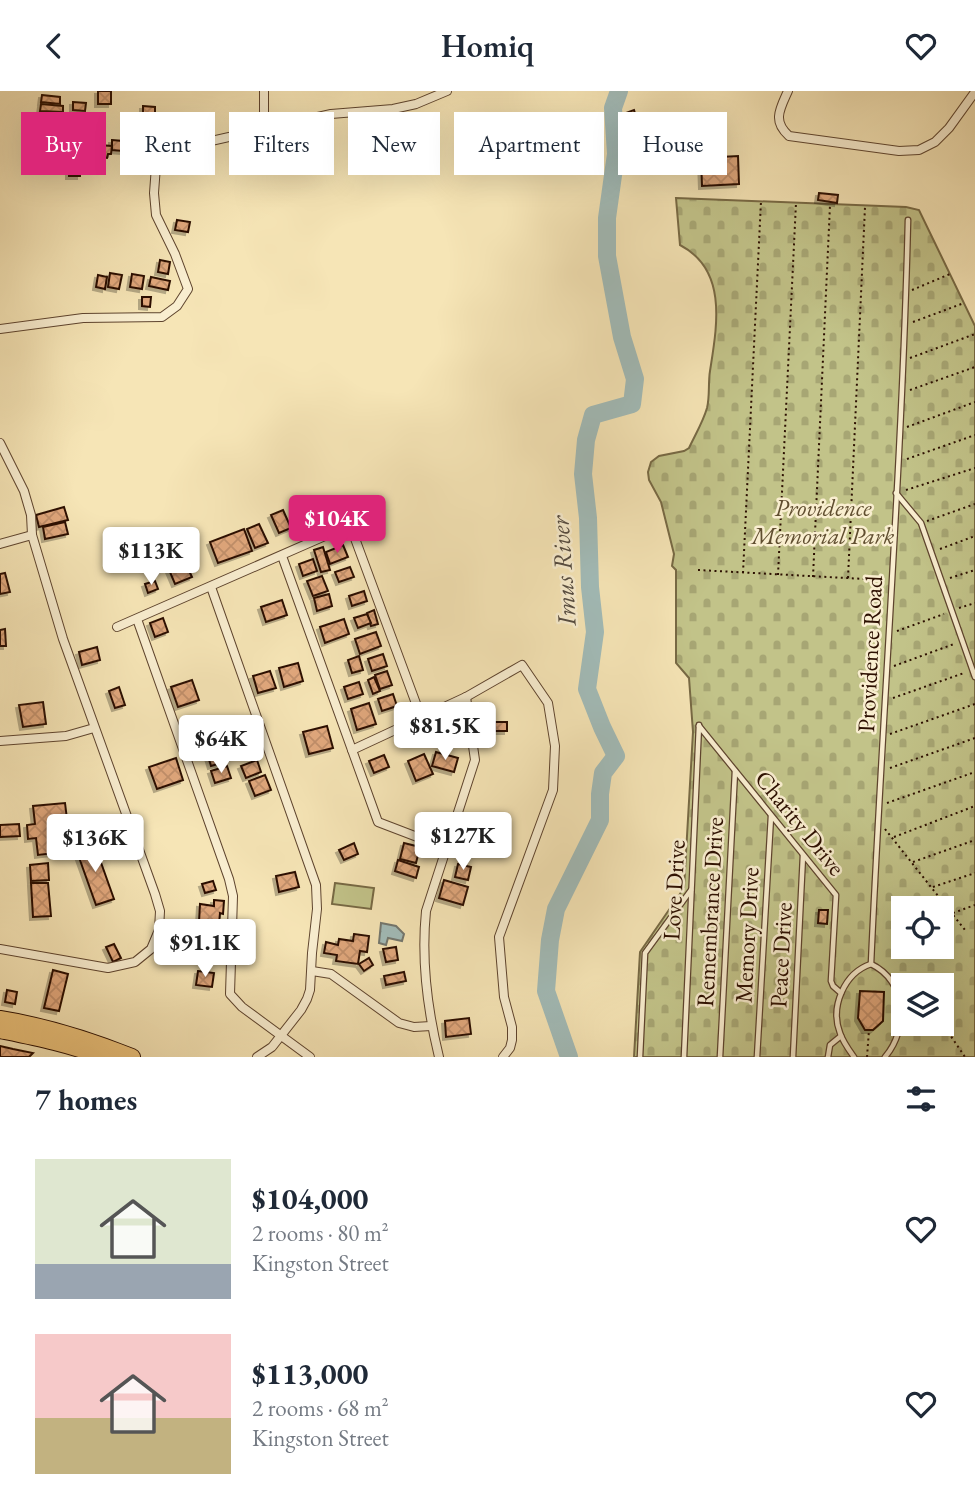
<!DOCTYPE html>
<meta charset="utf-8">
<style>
:root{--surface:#fff;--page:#f6f6f7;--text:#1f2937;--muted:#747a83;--accent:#db2777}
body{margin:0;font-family:"EB Garamond",serif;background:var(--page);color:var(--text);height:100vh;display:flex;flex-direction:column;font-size:26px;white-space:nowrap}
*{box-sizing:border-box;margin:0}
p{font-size:23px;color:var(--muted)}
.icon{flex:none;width:38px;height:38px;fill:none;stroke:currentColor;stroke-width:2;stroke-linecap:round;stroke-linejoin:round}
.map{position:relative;height:966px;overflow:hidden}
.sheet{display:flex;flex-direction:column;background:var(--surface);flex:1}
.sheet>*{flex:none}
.top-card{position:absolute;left:21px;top:21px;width:934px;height:63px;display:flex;gap:14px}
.fabs{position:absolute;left:891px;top:805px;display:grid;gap:14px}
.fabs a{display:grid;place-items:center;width:63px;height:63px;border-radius:0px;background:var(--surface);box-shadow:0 7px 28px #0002;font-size:35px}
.price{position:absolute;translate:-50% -60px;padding:0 16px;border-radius:7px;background:#fff;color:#222;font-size:23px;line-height:46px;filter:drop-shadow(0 2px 4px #0008)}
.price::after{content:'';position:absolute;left:50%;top:42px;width:21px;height:16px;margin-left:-10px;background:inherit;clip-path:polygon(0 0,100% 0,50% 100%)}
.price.active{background:var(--accent);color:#fff}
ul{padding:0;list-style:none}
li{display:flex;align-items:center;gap:21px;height:175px;padding:0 35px}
li span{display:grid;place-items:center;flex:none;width:196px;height:140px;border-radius:0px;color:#555}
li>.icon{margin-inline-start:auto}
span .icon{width:84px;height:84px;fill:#fffc;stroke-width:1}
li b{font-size:30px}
h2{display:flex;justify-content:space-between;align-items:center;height:84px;padding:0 35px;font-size:30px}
.pill{padding:0 24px;border-radius:0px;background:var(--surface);box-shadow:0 7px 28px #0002;font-size:24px;line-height:63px}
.pill.active{background:var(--accent);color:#fff}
header{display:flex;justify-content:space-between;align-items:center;height:91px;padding:0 35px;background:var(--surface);font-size:32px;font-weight:600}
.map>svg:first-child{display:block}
.cemetery{fill:url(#cemetery-stones);stroke:#776944;stroke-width:2;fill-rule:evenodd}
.park{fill:#c2c389;stroke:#776944;stroke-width:2}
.water{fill:url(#water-ripples);stroke:#73776f;stroke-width:2}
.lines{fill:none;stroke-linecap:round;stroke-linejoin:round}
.river{stroke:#a2bcb9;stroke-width:18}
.building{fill:url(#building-cross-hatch);stroke:#2c0f00;stroke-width:2;filter:url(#shadow)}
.lane-casing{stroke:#5e442e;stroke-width:7}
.street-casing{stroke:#5e442e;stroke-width:10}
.highway-casing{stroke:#2c0f00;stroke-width:18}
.path{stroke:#2c0f00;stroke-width:2;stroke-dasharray:2 3.5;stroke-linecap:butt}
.lane{stroke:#f9eed0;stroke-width:4.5}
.street{stroke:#f9eed0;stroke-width:8}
.highway{stroke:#ebc27b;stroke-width:16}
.labels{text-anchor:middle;stroke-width:5;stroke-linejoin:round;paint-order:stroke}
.park-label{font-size:24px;font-style:italic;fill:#604e30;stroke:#f9eed0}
.street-label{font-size:24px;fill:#2c0f00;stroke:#f9eed0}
.water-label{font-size:26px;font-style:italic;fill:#554c41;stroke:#f9eed0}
</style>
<header><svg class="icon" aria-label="back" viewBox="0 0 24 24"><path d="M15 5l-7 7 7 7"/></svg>Homiq<svg class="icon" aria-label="heart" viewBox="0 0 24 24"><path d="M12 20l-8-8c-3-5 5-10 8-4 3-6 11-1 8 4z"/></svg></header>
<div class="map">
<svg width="975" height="966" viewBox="0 0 975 966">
<defs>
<pattern id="cemetery-stones" width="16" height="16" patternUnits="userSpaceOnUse" patternTransform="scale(1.75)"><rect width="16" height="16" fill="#c2c389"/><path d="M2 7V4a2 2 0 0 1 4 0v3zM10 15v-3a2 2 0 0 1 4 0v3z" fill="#a7a674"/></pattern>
<pattern id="water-ripples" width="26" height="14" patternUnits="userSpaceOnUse" patternTransform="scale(1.75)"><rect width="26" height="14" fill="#a2bcb9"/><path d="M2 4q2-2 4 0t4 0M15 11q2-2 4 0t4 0" fill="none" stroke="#8ca09d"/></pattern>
<pattern id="building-cross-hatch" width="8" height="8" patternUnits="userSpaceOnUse" patternTransform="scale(1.75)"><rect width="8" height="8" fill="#e1a87d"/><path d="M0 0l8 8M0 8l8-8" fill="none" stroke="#c18f6a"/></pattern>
<filter id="shadow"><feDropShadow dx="-3" dy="3" stdDeviation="0" flood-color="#0004"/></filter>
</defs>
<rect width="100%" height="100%" fill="#f6e5b6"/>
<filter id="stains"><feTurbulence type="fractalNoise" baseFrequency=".00286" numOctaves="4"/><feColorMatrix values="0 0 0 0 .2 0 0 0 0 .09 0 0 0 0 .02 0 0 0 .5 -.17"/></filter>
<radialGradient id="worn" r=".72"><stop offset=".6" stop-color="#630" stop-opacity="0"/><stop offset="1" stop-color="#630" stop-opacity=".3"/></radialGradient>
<path class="cemetery" d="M676,107L906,116L919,119L975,235V966H634L640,861L684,797L693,641L689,587L676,572V479L672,475L674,463L661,411L649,389L648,381L651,371L659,365L684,360L689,357C695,344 703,331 707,317C710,305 708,292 710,280C717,235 728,179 680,154ZM903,817H942V856H903ZM903,894H942V933H903Z"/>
<path class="park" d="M335,792L374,797L371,818L332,813Z"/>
<path class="water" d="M381,832L396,835L404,843L402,850L388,847L386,854L379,852Z"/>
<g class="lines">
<path class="river" d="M569,966L546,900L550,849L556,818L600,729V703L603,682L616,665L602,636L587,598L595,541L590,496L588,427L583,383L586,349L593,324L632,313L635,288L622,246L607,165V127L616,63L613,17L619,0"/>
</g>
<g class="building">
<rect x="98" y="0" width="13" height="13"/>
<path d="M42,4L60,6V13L41,11Z"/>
<path d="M73,11L86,12L85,20L73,19Z"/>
<path d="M41,13L63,15V21L40,20Z"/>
<path d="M143,15L155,16V25L143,24Z"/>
<path d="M634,19L637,29L626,33L623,23Z"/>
<path d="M45,21H57L56,35L45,34Z"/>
<path d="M77,35L96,36L95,49L76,47Z"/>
<path d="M112,49L123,50V60L112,59Z"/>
<path d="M88,51H97V60L87,59Z"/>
<path d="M46,53H56V63H45Z"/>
<path d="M98,54L112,55L111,63H108L107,67L98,66Z"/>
<rect x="58" y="61" width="13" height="14"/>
<path d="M738,65L739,93L702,95L701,67Z"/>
<path d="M72,73H80V85H69V80H72Z"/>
<path d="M819,102L838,104L837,112L818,109Z"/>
<path d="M177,129L190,131L188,141L175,139Z"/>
<path d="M160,169L170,171L168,183L158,181Z"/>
<path d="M110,182L122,184L119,198L108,196Z"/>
<path d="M132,183L144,185L142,198L130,196Z"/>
<path d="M98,184L107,186L105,198L96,196Z"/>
<path d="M151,186L170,190L168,199L149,195Z"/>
<path d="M142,206H151L150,216L142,215Z"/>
<path d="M64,416L68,429L39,436L36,424Z"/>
<path d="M283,419L291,437L279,442L271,424Z"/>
<path d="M304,422L308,433L298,437L293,426Z"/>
<path d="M65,431L68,443L45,448L43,436Z"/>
<path d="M259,433L268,452L255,457L247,438Z"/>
<path d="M244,438L252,460L218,472L210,451Z"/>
<path d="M343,454L348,466L330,473L326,461Z"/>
<path d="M323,456L330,479L321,481L314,459Z"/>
<path d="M183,467L192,486L175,493L167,474Z"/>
<path d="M313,468L317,480L303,485L299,473Z"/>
<path d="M350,476L354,486L339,491L335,481Z"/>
<path d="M5,482L10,501L0,503V483Z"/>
<path d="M322,485L328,500L313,505L307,490Z"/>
<path d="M155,490L158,498L148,502L145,493Z"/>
<path d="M364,500L367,510L352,515L349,505Z"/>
<path d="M329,503L332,515L317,520L314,507Z"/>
<path d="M282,509L287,524L266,531L261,516Z"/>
<path d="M374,519L378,533L371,535L367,522Z"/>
<path d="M367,523L371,532L358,537L354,527Z"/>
<path d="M163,527L168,541L155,546L150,532Z"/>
<path d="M344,528L349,543L325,552L320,536Z"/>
<path d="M5,538L6,555H0V539Z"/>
<path d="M376,541L381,555L360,563L355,548Z"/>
<path d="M97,556L100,569L82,574L79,561Z"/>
<path d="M383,563L387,575L372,580L368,568Z"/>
<path d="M359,565L363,579L352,582L348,569Z"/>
<path d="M298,572L303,590L284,596L279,577Z"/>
<path d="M270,580L276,597L258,602L253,585Z"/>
<path d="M387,580L392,594L380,598L375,584Z"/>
<path d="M374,586L380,600L373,603L368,589Z"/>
<path d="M192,589L199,609L178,616L171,596Z"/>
<path d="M359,591L363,603L348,608L344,596Z"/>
<path d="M119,596L125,614L115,617L109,600Z"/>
<path d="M393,603L397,615L382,620L378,608Z"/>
<path d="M43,611L46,633L23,636L19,614Z"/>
<path d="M369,612L376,633L357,639L351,618Z"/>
<rect x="495" y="631" width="12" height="9"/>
<path d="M327,635L333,657L309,663L303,641Z"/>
<path d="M214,637L218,648L204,652L201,641Z"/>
<path d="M247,642L251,655L233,660L229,647Z"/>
<path d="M224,657L228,670L211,675L207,662Z"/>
<path d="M436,661L458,667L454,681L432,675Z"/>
<path d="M424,663L433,683L416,690L408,670Z"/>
<path d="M384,664L389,676L374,682L369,670Z"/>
<path d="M176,667L183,689L157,698L149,676Z"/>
<path d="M257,669L261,681L246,687L241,675Z"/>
<path d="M227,675L231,687L215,692L211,680Z"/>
<path d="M265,684L271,699L255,705L249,690Z"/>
<path d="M65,712L71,760L38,764L36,747L28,748L27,734L35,733L33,715Z"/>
<path d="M19,733L20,745L0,746V734Z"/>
<path d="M94,752L114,808L96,814L76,758Z"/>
<path d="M354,752L358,763L344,769L339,759Z"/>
<path d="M404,752L420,756L416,772L400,768Z"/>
<path d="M398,769L419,776L416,787L395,780Z"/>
<path d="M48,772L49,789L31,790L30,774Z"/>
<path d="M458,773L471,776L468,789L455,786Z"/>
<path d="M295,781L299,796L279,801L276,785Z"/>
<path d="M444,789L468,796L463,814L439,807Z"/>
<path d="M213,790L216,799L205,802L202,793Z"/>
<path d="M31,792H48L51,825L33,826Z"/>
<path d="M214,809L224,810L223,823L220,822L219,833L199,831L200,813L214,815Z"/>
<path d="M819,819H828L827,833L818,832Z"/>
<path d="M196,836L218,837L217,848H211V856L195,855Z"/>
<path d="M354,843L369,845L367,861L360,860L358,873L336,870L337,864L324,862L326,851L338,854L339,848L353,850Z"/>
<path d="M114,853L121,867L113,871L106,856Z"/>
<path d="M396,856L398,869L386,871L383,858Z"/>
<path d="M369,867L373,874L364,880L359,873Z"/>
<path d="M53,879L68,883L59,920L44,917Z"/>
<path d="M198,880L214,882L212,896L196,894Z"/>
<path d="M404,881L406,890L386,894L384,885Z"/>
<path d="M7,899L17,901L15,913L5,911Z"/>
<path d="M860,900L884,901L883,930L873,939H865L858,927Z"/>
<path d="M469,927L471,943L446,946L445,930Z"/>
<path d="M0,955L13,958L33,962L29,966H0Z"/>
</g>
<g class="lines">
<g class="lane-casing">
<g id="lane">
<path d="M896,402L921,432L975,586"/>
<path d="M699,635L836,804L831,890L833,895L841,902"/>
<path d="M871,873C882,625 902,377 908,129"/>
<path d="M640,966L645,862L691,799"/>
<path d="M684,966L699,634"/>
<path d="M720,966L735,680"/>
<path d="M757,966L771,725"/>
<path d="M793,966L803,764"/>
<path d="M828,966L830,954L841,945"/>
<path d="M854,966C849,959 843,951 840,942C830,916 844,882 871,873C907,890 909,938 885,966"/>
</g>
</g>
<g class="street-casing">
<g id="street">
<path d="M264,0V38"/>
<path d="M788,0C780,18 772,30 789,45L899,60L919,59L935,51L949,37L975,1"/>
<path d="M0,238L83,227L162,226L177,215L188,198L175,163L156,124L154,102L156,75L167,60L331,23L393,18L416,13L447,0"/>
<path d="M0,352L24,400L31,424L32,444L63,548L155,803L160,820L159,839L151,858L135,871L108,877L0,858"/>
<path d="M0,453L32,444"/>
<path d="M282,465L378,731L446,757"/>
<path d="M211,496L316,794L317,818L312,862L310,899L307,908L301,919L272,956L257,966"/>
<path d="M137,528L229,788L233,805L230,903L242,916L310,966"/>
<path d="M117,536L350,434L421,626"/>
<path d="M0,650L66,645L94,637"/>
<path d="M352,659L466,606L522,574L548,612L555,655L553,699L499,846L504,906L512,936V949L510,957L503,966"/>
<path d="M312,880L331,883L399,932L414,936L431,935"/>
<path d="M439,966C427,917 421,870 426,820L475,669L466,606"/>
</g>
</g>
<g class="highway-casing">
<g id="highway">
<path d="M0,928C45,935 89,949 132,966"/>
<path d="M0,939C34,946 70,953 102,966"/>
</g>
</g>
<g class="path">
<path d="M912,199L950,183"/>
<path d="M913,231L964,212"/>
<path d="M910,267L975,243"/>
<path d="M910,299L975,276"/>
<path d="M907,336L975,311"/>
<path d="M907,368L975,344"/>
<path d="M906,399L975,377"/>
<path d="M927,430L975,413"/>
<path d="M940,458L975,445"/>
<path d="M698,479L883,489"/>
<path d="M743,482L761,110"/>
<path d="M778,484L796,112"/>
<path d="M813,486L830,114"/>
<path d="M848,487L865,116"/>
<path d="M950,487L975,479"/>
<path d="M959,517L975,512"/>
<path d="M897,540L944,523"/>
<path d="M894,575L954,553"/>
<path d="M893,607L964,582"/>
<path d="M890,643L975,613"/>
<path d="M890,677L975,647"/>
<path d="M887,712L975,681"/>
<path d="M885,738L965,839"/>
<path d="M894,746L975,715"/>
<path d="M913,771L975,749"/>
<path d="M933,796L975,782"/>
<path d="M953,822L975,814"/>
<path d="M942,932L965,966"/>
<path d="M867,966L869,939"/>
</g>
<use href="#lane" class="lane"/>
<use href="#street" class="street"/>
<use href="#highway" class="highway"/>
</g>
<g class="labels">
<g class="park-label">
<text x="823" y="425">Providence<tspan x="823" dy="28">Memorial Park</tspan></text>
</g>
<g class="street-label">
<text transform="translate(870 563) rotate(-87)" y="8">Providence Road</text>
<text transform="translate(800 732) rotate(51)" y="8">Charity Drive</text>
<text transform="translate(674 799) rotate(-87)" y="8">Love Drive</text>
<text transform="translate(710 821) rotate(-87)" y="8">Remembrance Drive</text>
<text transform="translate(747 844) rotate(-87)" y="8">Memory Drive</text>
<text transform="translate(781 864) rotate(-87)" y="8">Peace Drive</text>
</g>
<g class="water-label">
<text transform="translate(563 480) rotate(-94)" y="9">Imus River</text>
</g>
</g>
<rect width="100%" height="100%" filter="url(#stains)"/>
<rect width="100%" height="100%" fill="url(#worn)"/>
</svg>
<div class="fabs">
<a><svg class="icon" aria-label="locate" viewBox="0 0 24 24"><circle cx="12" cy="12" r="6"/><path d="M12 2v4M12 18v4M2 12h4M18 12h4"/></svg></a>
<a><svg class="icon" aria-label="layers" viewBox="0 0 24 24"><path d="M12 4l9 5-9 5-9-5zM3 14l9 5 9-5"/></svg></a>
</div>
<b class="price active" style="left:337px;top:464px">$104K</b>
<b class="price" style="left:151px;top:496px">$113K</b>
<b class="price" style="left:445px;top:671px">$81.5K</b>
<b class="price" style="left:221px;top:684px">$64K</b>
<b class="price" style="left:463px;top:781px">$127K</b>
<b class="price" style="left:95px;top:783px">$136K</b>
<b class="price" style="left:205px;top:888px">$91.1K</b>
<div class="top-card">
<a class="pill active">Buy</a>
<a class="pill">Rent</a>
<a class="pill">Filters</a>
<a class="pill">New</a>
<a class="pill">Apartment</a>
<a class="pill">House</a>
</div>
</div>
<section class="sheet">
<h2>7 homes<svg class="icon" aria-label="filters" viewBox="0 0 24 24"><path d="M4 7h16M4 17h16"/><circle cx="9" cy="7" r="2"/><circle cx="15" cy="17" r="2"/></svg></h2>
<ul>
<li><span style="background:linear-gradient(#dfe7d0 75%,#9aa5b1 0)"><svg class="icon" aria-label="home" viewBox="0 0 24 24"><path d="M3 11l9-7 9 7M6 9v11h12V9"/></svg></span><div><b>$104,000</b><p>2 rooms · 80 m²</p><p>Kingston Street</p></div><svg class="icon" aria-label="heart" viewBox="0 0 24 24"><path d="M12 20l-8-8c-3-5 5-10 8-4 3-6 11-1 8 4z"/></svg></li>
<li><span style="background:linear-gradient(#f6c9c9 60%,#c2b280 0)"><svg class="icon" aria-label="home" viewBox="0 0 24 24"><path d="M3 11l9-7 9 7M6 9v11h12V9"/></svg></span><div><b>$113,000</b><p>2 rooms · 68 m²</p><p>Kingston Street</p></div><svg class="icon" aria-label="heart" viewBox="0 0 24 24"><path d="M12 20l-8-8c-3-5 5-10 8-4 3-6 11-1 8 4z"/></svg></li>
</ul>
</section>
